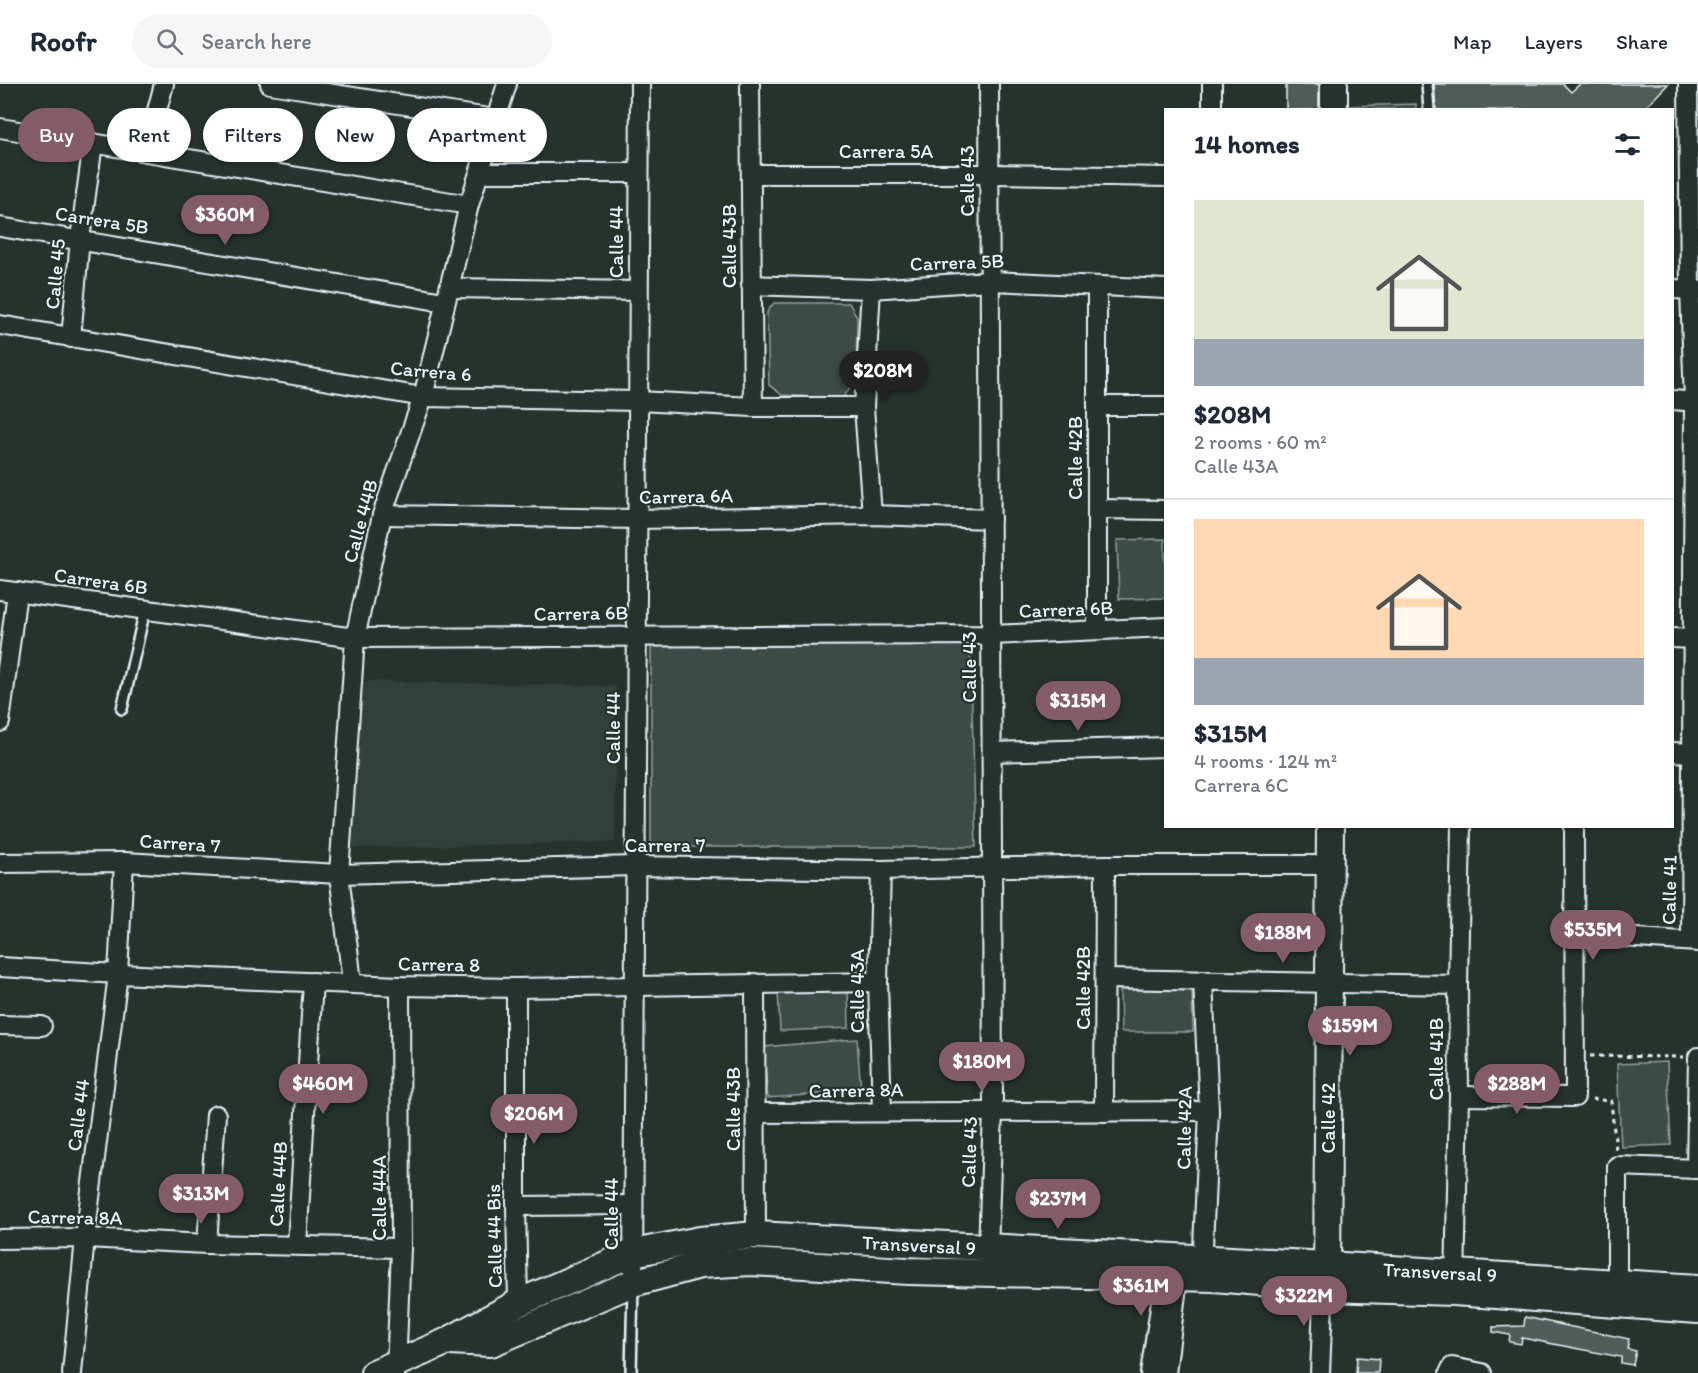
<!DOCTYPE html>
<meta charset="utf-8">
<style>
:root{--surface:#fff;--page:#f6f6f7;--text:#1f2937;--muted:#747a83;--line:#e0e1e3;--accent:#845c67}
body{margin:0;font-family:Itim,sans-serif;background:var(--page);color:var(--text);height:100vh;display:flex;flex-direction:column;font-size:22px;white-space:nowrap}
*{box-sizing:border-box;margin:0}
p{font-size:20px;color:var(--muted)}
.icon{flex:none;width:33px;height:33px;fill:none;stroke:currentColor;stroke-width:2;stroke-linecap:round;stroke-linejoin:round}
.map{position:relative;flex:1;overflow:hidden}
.drawer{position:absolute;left:1164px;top:24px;width:510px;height:720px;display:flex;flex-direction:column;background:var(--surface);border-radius:0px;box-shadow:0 2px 4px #0004}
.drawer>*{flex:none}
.banner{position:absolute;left:18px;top:24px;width:570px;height:54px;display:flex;gap:12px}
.price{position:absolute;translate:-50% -51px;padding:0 14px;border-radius:21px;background:var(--accent);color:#fff;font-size:20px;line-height:39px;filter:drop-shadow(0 2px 3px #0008)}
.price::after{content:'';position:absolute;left:50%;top:36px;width:18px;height:14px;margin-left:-9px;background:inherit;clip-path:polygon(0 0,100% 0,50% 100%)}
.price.active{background:#222;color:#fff}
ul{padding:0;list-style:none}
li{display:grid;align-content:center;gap:12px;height:318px;padding:0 30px}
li+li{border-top:2px solid var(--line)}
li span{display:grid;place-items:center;height:186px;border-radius:0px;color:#555}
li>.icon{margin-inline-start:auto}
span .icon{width:108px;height:108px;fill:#fffc;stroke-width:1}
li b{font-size:26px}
h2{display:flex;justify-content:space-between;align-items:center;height:72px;padding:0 30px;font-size:26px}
.chip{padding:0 21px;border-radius:27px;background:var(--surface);box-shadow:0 2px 4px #0004;font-size:21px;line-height:54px}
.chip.active{background:var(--accent);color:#fff}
header{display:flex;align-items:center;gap:36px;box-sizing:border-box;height:84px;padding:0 30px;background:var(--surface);border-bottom:2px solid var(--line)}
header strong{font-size:28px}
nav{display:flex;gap:33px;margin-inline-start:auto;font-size:21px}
.search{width:420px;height:54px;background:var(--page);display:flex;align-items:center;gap:15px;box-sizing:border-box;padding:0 21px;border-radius:33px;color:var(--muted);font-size:22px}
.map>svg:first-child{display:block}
.built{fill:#333f3a}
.park{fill:#3e4b47;stroke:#939ea0;stroke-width:1.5}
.building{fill:#505c59;stroke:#e8f1f8;stroke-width:1.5}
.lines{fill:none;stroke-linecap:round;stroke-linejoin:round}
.lane-casing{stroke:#e8f1f8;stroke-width:14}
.street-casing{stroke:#e8f1f8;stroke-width:22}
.secondary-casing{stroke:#e8f1f8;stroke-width:30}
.path{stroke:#e8f1f8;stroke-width:3;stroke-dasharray:4.5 4.5;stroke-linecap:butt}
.lane{stroke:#26332d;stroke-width:9}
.street{stroke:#26332d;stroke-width:18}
.secondary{stroke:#26332d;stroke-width:26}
.labels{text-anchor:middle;stroke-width:4.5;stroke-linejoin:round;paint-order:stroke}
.street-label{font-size:20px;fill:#e8f1f8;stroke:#26332d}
</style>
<header>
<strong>Roofr</strong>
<div class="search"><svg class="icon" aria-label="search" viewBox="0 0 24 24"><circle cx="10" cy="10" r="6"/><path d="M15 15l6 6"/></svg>Search here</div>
<nav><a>Map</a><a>Layers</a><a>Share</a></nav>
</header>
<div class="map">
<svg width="1698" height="1289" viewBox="0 0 1698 1289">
<rect width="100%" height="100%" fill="#26332d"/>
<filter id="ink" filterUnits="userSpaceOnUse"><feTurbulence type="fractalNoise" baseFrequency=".0167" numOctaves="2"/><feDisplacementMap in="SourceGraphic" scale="12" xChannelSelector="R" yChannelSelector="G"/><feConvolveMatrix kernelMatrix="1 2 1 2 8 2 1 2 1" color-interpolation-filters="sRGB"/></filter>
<g filter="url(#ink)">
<path class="built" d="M358,597L616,602L615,758L351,764Z"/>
<g class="park">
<path d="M1416,20V25H1347V22Z"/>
<path d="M774,219H849L857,233L856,295L842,315L782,311L769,301L767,228Z"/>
<path d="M1165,455V514L1119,515L1117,456Z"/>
<path d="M651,549L970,557L976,763H651Z"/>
<path d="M848,904L849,944L780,947L778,907Z"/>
<path d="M1192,905L1193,948H1121L1120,906Z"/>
<path d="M857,955L861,1007L768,1014L763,963Z"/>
<path d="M1667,978L1671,1061L1621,1063L1617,980Z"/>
</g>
<g class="building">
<rect x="1286" y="0" width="33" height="26"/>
<path d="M1434,0H1563L1571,8L1580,0H1668L1643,26H1436Z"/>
<path d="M1525,1233L1629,1255L1627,1265L1636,1267L1633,1281L1621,1279V1273L1522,1254L1521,1260L1509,1258L1510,1251L1493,1248V1243L1524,1242Z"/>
<path d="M1357,1273L1379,1275L1378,1289H1356Z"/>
</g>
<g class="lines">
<g class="lane-casing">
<g id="lane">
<path d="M1427,0L1429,26"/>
<path d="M122,625L145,526"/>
<path d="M631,1289L633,1201"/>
</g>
</g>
<g class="street-casing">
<g id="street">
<path d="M270,0L495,35"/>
<path d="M750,0L753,323"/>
<path d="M1688,0L1690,206L1694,318L1691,857"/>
<path d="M1212,26V0"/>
<path d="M0,44L469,121"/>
<path d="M146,68L164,0"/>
<path d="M480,89H639"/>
<path d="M751,90H990L1166,93"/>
<path d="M0,143L444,218"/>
<path d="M751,201L871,205L990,197L1166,205"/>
<path d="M1097,202V546"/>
<path d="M450,204L638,207"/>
<path d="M871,205L864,323L872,431"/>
<path d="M1672,205L1698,206"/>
<path d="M0,241L423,313L638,317L753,323H864"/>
<path d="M71,254L80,155L93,59"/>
<path d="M1672,316L1698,318"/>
<path d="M1097,322H1166"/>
<path d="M1097,425L1166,426"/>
<path d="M382,431L637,435L872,431L991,435"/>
<path d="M0,506L355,554L992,551L1166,543"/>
<path d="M1672,554L1694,555"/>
<path d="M0,638L17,508"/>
<path d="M992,668L1166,663"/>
<path d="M1672,668L1693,669"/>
<path d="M0,779L124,778L339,790L635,782L881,786L1105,781H1330"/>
<path d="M881,786L878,898L882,1028"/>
<path d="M1575,850L1698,858"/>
<path d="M0,883L118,890L400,902L516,904L878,898"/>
<path d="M1106,895L1458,901"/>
<path d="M352,898L339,790L355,554L382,431L423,313L469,121L507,0"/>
<path d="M755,899L756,1151"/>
<path d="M516,904V1122L518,1219"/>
<path d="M0,941L42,942"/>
<path d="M1459,1012L1575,1013L1574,742"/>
<path d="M1104,1028L1105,781"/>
<path d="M756,1029L1209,1027"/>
<path d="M1696,1085L1698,973"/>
<path d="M516,1122L633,1121"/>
<path d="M0,1155L85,1154L207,1160L401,1164"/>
<path d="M207,1160L216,1031"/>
<path d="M297,1161L313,898"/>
<path d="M988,1165L993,1027L989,0"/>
<path d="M1202,1186L1209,1027L1203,896"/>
<path d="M633,1199L640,0"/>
<path d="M1617,1199V1082L1698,1085"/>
<path d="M1455,1200L1459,1012L1458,901L1461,742"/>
<path d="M396,1287L401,1164L400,902"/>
<path d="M72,1289L85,1154L118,890L124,778"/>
<path d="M1150,1289L1163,1204L1170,1193V1183"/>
<path d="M1166,1289L1177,1202L1170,1193"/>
<path d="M1320,1289L1323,1218L1327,1204"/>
<path d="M1449,1289L1452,1283L1482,1289"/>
</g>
</g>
<g class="secondary-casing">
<g id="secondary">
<path d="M1334,26V0"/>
<path d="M1327,1198L1330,742"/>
<path d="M449,1257L491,1259L633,1199L700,1181L751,1178L909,1187L1214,1194L1327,1204L1454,1208L1698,1226"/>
<path d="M374,1289L448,1257L518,1219L633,1169L700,1156L756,1151L1327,1181L1698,1204"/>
</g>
</g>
<g class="path">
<path d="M1590,972L1683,973"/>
<path d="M1592,1015L1611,1017L1616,1066"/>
</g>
<use href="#lane" class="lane"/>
<use href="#street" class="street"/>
<use href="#secondary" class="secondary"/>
</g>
</g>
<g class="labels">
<g class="street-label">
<text x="886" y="74">Carrera 5A</text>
<text transform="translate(967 97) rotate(-90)" y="7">Calle 43</text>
<text transform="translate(102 136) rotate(9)" y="7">Carrera 5B</text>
<text transform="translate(616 158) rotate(-90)" y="7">Calle 44</text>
<text transform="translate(729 162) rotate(-90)" y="7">Calle 43B</text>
<text transform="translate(957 178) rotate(-2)" y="7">Carrera 5B</text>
<text transform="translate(55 190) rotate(-85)" y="7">Calle 45</text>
<text transform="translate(431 287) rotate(5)" y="7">Carrera 6</text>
<text transform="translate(1075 374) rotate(-90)" y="7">Calle 42B</text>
<text transform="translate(686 412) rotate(-1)" y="7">Carrera 6A</text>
<text transform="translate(360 437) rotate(-75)" y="7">Calle 44B</text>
<text transform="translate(101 497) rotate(8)" y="7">Carrera 6B</text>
<text transform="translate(1066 525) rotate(-2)" y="7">Carrera 6B</text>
<text transform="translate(581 529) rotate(-1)" y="7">Carrera 6B</text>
<text transform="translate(969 583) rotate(-90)" y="7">Calle 43</text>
<text transform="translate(613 644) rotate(-90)" y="7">Calle 44</text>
<text transform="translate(180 759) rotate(4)" y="7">Carrera 7</text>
<text x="665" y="768">Carrera 7</text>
<text transform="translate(1669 806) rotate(-89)" y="7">Calle 41</text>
<text transform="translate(439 880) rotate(1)" y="7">Carrera 8</text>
<text transform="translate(1083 904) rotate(-90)" y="7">Calle 42B</text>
<text transform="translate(857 907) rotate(-90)" y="7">Calle 43A</text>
<text transform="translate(1436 975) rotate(-90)" y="7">Calle 41B</text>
<text transform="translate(856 1006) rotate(-1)" y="7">Carrera 8A</text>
<text transform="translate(733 1025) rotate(-90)" y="7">Calle 43B</text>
<text transform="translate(78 1031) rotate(-83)" y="7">Calle 44</text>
<text transform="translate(1328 1034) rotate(-90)" y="7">Calle 42</text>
<text transform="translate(1184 1044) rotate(-89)" y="7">Calle 42A</text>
<text transform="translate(969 1068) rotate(-88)" y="7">Calle 43</text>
<text transform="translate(278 1100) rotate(-87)" y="7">Calle 44B</text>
<text transform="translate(379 1114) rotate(-90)" y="7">Calle 44A</text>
<text transform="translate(611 1130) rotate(-90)" y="7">Calle 44</text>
<text transform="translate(75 1133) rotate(1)" y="7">Carrera 8A</text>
<text transform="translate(494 1152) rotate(-91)" y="7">Calle 44 Bis</text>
<text transform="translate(919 1161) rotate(3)" y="7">Transversal 9</text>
<text transform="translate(1440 1188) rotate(3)" y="7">Transversal 9</text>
</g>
</g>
</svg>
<b class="price" style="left:225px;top:162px">$360M</b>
<b class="price active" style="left:883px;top:318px">$208M</b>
<b class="price" style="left:1078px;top:648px">$315M</b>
<b class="price" style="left:1593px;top:877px">$535M</b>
<b class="price" style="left:1283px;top:880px">$188M</b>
<b class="price" style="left:1350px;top:973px">$159M</b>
<b class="price" style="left:982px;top:1009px">$180M</b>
<b class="price" style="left:323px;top:1031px">$460M</b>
<b class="price" style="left:1517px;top:1031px">$288M</b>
<b class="price" style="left:534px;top:1061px">$206M</b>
<b class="price" style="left:201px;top:1141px">$313M</b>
<b class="price" style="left:1058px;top:1146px">$237M</b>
<b class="price" style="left:1141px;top:1233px">$361M</b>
<b class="price" style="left:1304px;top:1243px">$322M</b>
<div class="banner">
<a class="chip active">Buy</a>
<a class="chip">Rent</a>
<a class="chip">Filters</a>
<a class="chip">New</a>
<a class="chip">Apartment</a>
</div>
<section class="drawer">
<h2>14 homes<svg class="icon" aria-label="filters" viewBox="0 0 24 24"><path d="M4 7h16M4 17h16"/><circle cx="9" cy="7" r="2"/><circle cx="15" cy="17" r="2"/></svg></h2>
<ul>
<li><span style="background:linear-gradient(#dfe7d0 75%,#9aa5b1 0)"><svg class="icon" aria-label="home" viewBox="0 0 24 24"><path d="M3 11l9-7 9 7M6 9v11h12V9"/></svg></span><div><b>$208M</b><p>2 rooms · 60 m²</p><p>Calle 43A</p></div></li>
<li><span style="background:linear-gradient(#ffd9b3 75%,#9aa5b1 0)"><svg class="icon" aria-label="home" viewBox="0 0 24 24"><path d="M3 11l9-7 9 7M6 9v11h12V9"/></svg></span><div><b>$315M</b><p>4 rooms · 124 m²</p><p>Carrera 6C</p></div></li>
</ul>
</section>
</div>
